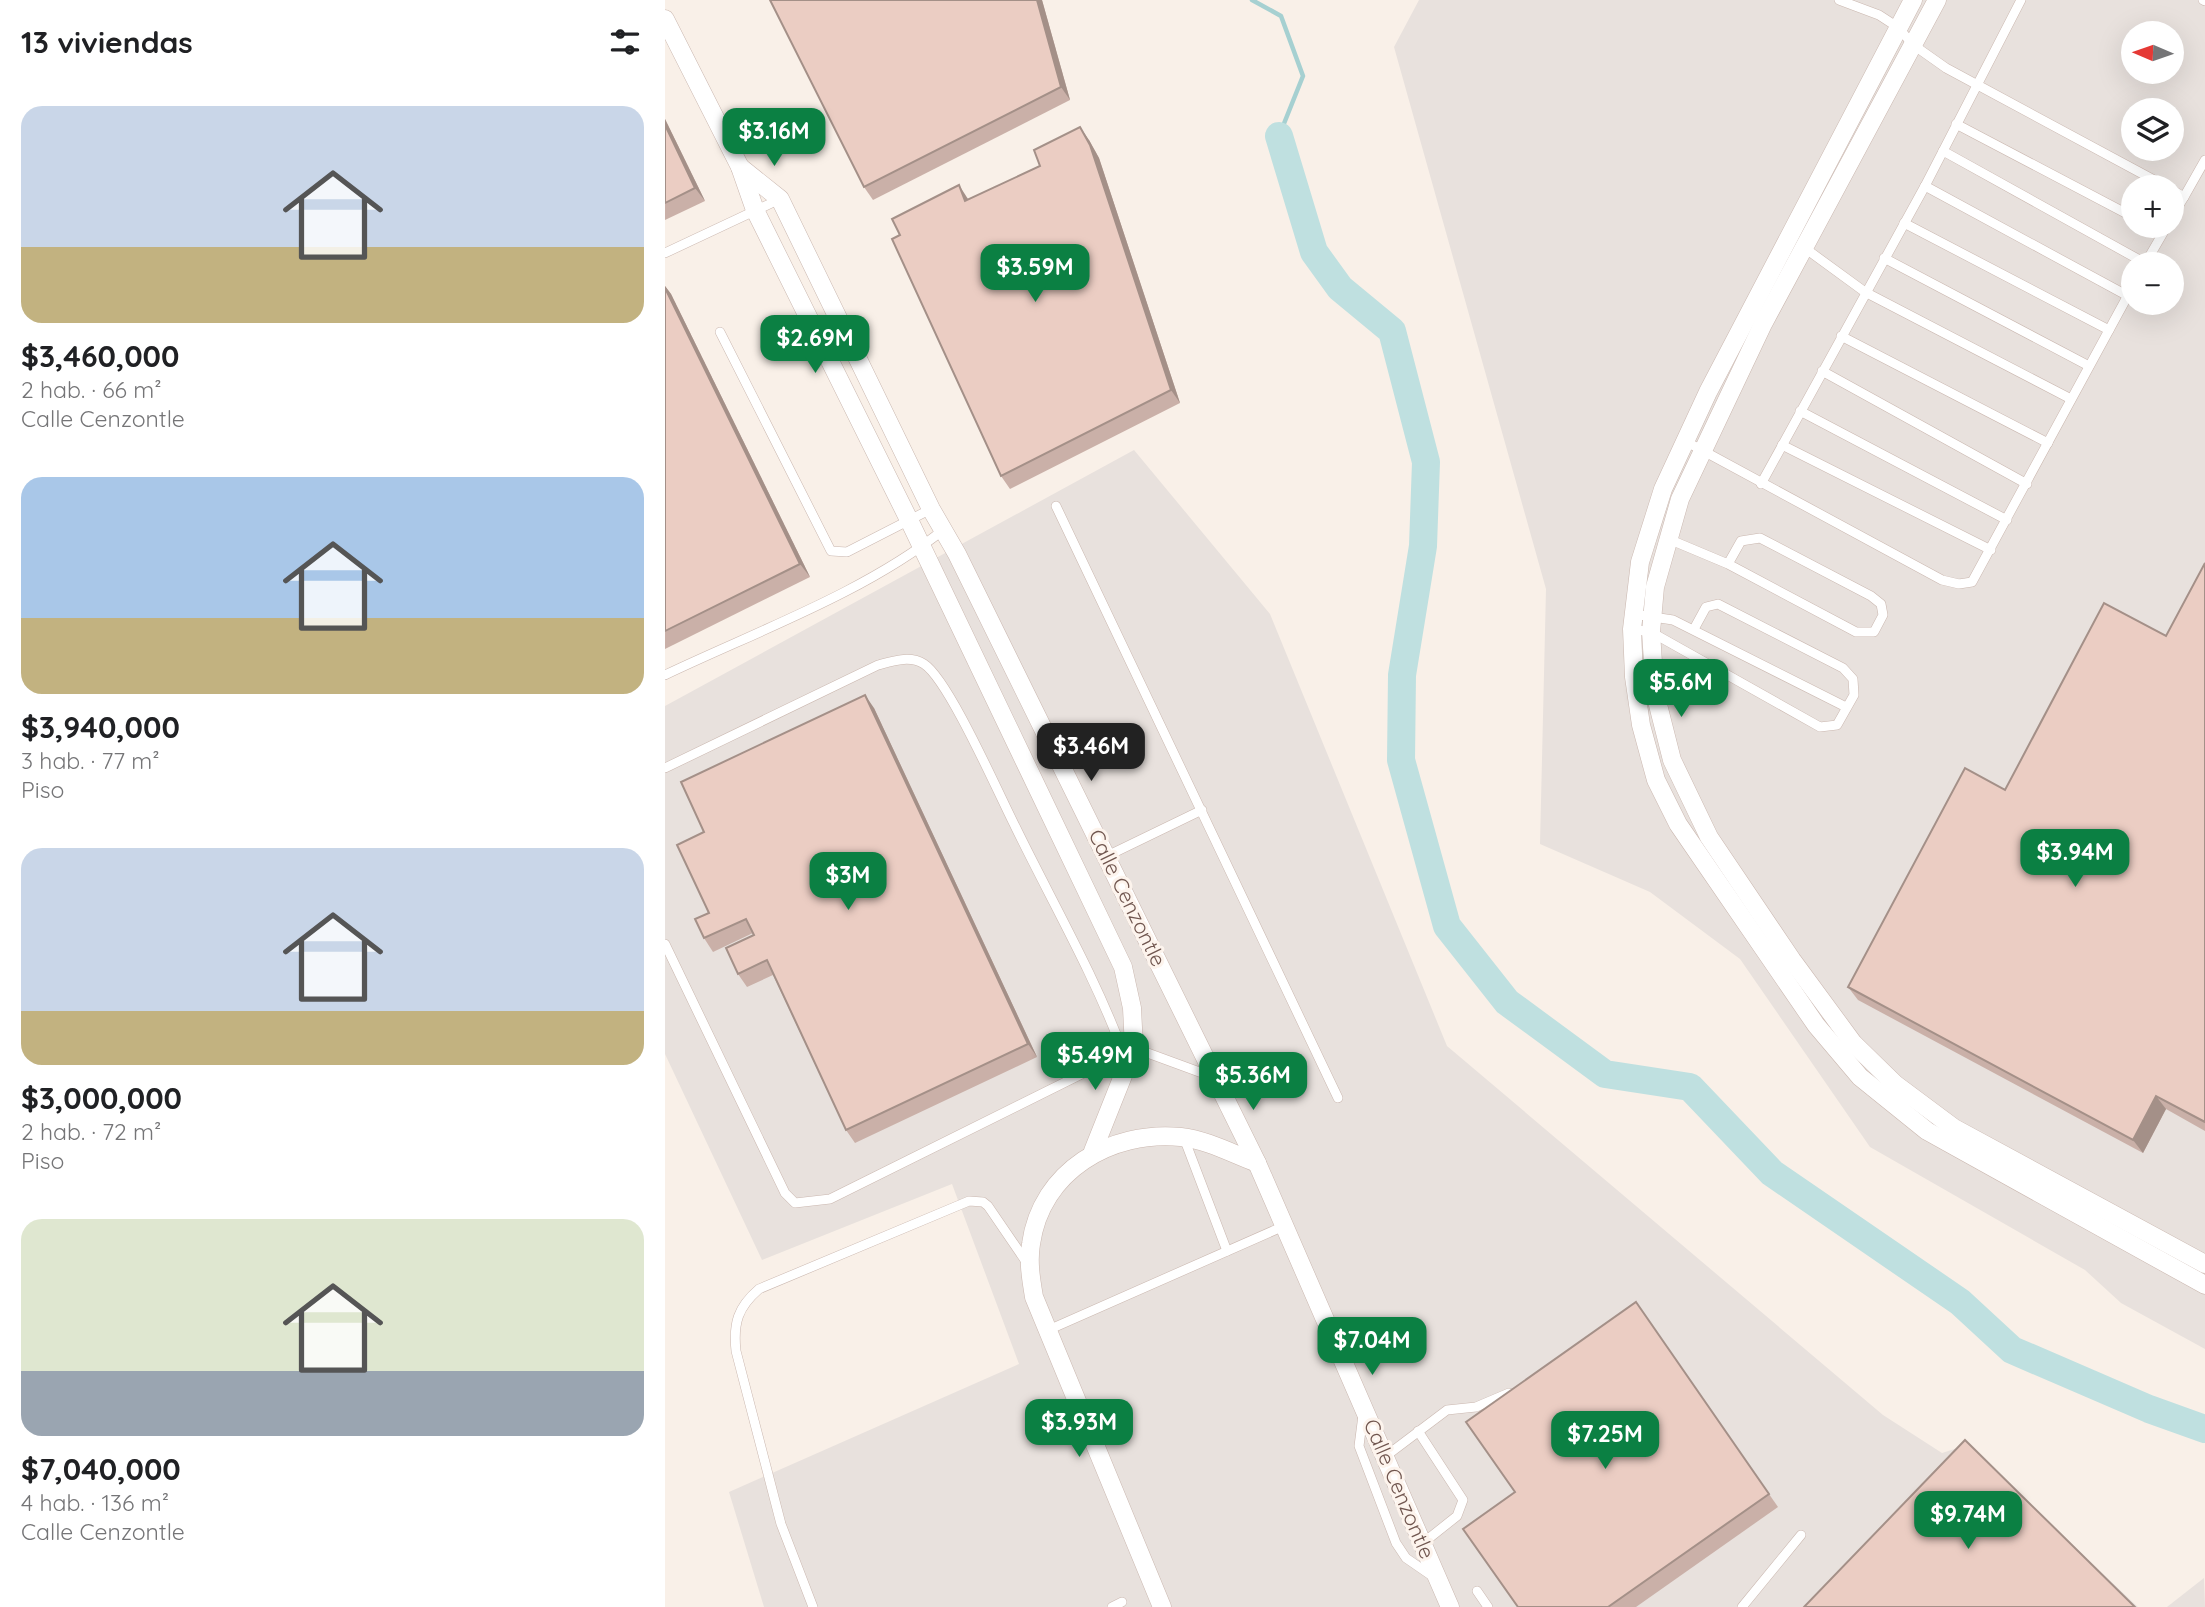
<!DOCTYPE html>
<html lang="es">
<meta charset="utf-8">
<style>
:root{--surface:#fff;--page:#f2f2f2;--text:#202124;--muted:#757577;--accent:#0b8043}
body{margin:0;font-family:Quicksand,sans-serif;background:var(--page);color:var(--text);height:100vh;display:flex;flex-direction:column;font-size:26px;white-space:nowrap}
*{box-sizing:border-box;margin:0}
p{font-size:23px;color:var(--muted)}
.icon{flex:none;width:38px;height:38px;fill:none;stroke:currentColor;stroke-width:2;stroke-linecap:round;stroke-linejoin:round}
.map{position:relative;flex:1;overflow:hidden}
.drawer{display:flex;flex-direction:column;background:var(--surface);width:665px}
.drawer>*{flex:none}
.needle{width:46px;rotate:272deg}
.fabs{position:absolute;left:1456px;top:21px;display:grid;gap:14px}
.fabs a{display:grid;place-items:center;width:63px;height:63px;border-radius:50%;background:var(--surface);box-shadow:0 7px 28px #0002;font-size:35px}
.price{position:absolute;translate:-50% -60px;padding:0 16px;border-radius:14px;background:var(--accent);color:#fff;font-size:23px;line-height:46px;filter:drop-shadow(0 2px 4px #0008)}
.price::after{content:'';position:absolute;left:50%;top:42px;width:21px;height:16px;margin-left:-10px;background:inherit;clip-path:polygon(0 0,100% 0,50% 100%)}
.price.active{background:#222;color:#fff}
ul{padding:0;list-style:none}
li{display:grid;align-content:center;gap:14px;height:371px;padding:0 21px}
li span{display:grid;place-items:center;height:217px;border-radius:21px;color:#555}
li>.icon{margin-inline-start:auto}
span .icon{width:126px;height:126px;fill:#fffc;stroke-width:1}
li b{font-size:30px}
h2{display:flex;justify-content:space-between;align-items:center;height:84px;padding:0 21px;font-size:30px}
main{display:flex;flex:1;min-height:0}
.map>svg:first-child{display:block}
.industrial{fill:#e8e1dd;fill-rule:evenodd}
.lines{fill:none;stroke-linecap:round;stroke-linejoin:round}
.stream{stroke:#a6d0d1;stroke-width:4.5}
.river{stroke:#bfe0e0;stroke-width:28}
.service-casing{stroke:#cab7af;stroke-width:10}
.minor-casing{stroke:#cab7af;stroke-width:19}
.service{stroke:#fff;stroke-width:9}
.minor{stroke:#fff;stroke-width:18}
.wall{fill:#cab0a8}
.shaded-wall{fill:#a49088}
.building{fill:#ebcdc3;stroke:#a49088;stroke-width:2}
.labels{text-anchor:middle;stroke-width:6;stroke-linejoin:round;paint-order:stroke}
.street-label{font-size:21px;fill:#70564f;stroke:#fdf4ed}
</style>
<main>
<section class="drawer">
<h2>13 viviendas<svg class="icon" aria-label="filters" viewBox="0 0 24 24"><path d="M4 7h16M4 17h16"/><circle cx="9" cy="7" r="2"/><circle cx="15" cy="17" r="2"/></svg></h2>
<ul>
<li><span style="background:linear-gradient(#c9d6e8 65%,#c2b280 0)"><svg class="icon" aria-label="home" viewBox="0 0 24 24"><path d="M3 11l9-7 9 7M6 9v11h12V9"/></svg></span><div><b>$3,460,000</b><p>2 hab. · 66 m²</p><p>Calle Cenzontle</p></div></li>
<li><span style="background:linear-gradient(#a9c7e8 65%,#c2b280 0)"><svg class="icon" aria-label="home" viewBox="0 0 24 24"><path d="M3 11l9-7 9 7M6 9v11h12V9"/></svg></span><div><b>$3,940,000</b><p>3 hab. · 77 m²</p><p>Piso</p></div></li>
<li><span style="background:linear-gradient(#c9d6e8 75%,#c2b280 0)"><svg class="icon" aria-label="home" viewBox="0 0 24 24"><path d="M3 11l9-7 9 7M6 9v11h12V9"/></svg></span><div><b>$3,000,000</b><p>2 hab. · 72 m²</p><p>Piso</p></div></li>
<li><span style="background:linear-gradient(#dfe7d0 70%,#9aa5b1 0)"><svg class="icon" aria-label="home" viewBox="0 0 24 24"><path d="M3 11l9-7 9 7M6 9v11h12V9"/></svg></span><div><b>$7,040,000</b><p>4 hab. · 136 m²</p><p>Calle Cenzontle</p></div></li>
</ul>
</section>
<div class="map">
<svg width="1540" height="1607" viewBox="0 0 1540 1607">
<rect width="100%" height="100%" fill="#f9f0e8"/>
<g class="industrial">
<path d="M754,0H1540V1349L1456,1303L1420,1270L1205,1147L1075,959L985,892L875,844L881,589L729,47ZM1468,33H1507V72H1468ZM1468,110H1507V149H1468ZM1468,187H1507V226H1468ZM1468,264H1507V303H1468Z"/>
<path d="M469,450L605,614L782,1046L1218,1415L1277,1453L1302,1445L1473,1607H99L64,1492L354,1364L287,1184L97,1260L0,1054V706Z"/>
<path d="M1539,1578L1540,1607H1502Z"/>
</g>
<g class="lines">
<path class="stream" d="M587,0L616,16L638,76L614,136"/>
<path class="river" d="M614,136L649,252L675,288L727,331L761,462L758,546L737,675L736,760L782,926L842,1002L940,1074L1025,1087L1107,1173L1295,1302L1347,1350L1484,1409L1540,1429"/>
<g class="service-casing">
<g id="service">
<path d="M1174,0L1214,15L1234,28L1247,44L1281,68L1502,187"/>
<path d="M1538,0L1540,1"/>
<path d="M1291,124L1468,217"/>
<path d="M1278,151L1480,263"/>
<path d="M1260,186L1463,296"/>
<path d="M1507,190L1519,197L1507,217"/>
<path d="M1519,197L1540,160"/>
<path d="M1239,223L1444,330"/>
<path d="M1486,226L1498,232"/>
<path d="M1137,246L1200,292L1406,399"/>
<path d="M0,253L115,199"/>
<path d="M1219,258L1424,366"/>
<path d="M1480,264L1502,226"/>
<path d="M55,332L166,551L182,552L266,509"/>
<path d="M1176,336L1383,443"/>
<path d="M1157,371L1362,484"/>
<path d="M1135,411L1342,520"/>
<path d="M1020,441L1277,580L1294,584L1307,582L1468,286"/>
<path d="M1117,445L1326,550"/>
<path d="M1096,484L1260,186L1356,0"/>
<path d="M391,506L673,1098"/>
<path d="M1001,538L1063,564L1191,632H1209L1218,615L1216,604L1206,596L1095,538L1076,541L1063,564"/>
<path d="M968,614L1008,620L1181,707"/>
<path d="M967,629L986,632L1155,727L1172,725L1189,695L1188,679L1178,668L1053,604L1041,607L1029,629"/>
<path d="M0,675C90,632 201,592 278,530"/>
<path d="M0,768L213,665C228,661 245,655 259,664C284,680 334,795 350,826C387,902 429,974 458,1052"/>
<path d="M442,856L537,810"/>
<path d="M0,944L120,1193L130,1203L165,1199L469,1048L548,1077"/>
<path d="M519,1138L562,1251"/>
<path d="M381,1331L619,1226"/>
<path d="M698,1415L694,1446L731,1543L741,1558L770,1578"/>
<path d="M753,1431L798,1500L792,1516L758,1543"/>
<path d="M721,1456L782,1410L811,1407L844,1393"/>
<path d="M812,1591L823,1607"/>
<path d="M148,1607L116,1524L71,1351C68,1323 73,1307 94,1289L304,1201L318,1202L323,1206L362,1263"/>
<path d="M447,1607L457,1602"/>
<path d="M1077,1607L1136,1535"/>
</g>
</g>
<g class="minor-casing">
<g id="minor">
<path d="M1248,0L1043,392L998,489L975,562L967,629L969,677L976,725L991,780L1013,824L1151,1025L1195,1077L1262,1131L1540,1285"/>
<path d="M1272,0L1098,324L1015,499L990,587L986,632L990,693L1007,760L1044,837L1127,960L1188,1043L1230,1084L1289,1128L1540,1264"/>
<path d="M0,19L75,167L90,210L245,522L458,967L467,1008L469,1048L428,1151"/>
<path d="M75,167L115,199L266,509L292,554L592,1163L785,1607"/>
<path d="M497,1607L369,1297C366,1279 363,1262 366,1244C376,1171 446,1130 516,1137C542,1140 568,1154 592,1163"/>
</g>
</g>
<use href="#service" class="service"/>
<use href="#minor" class="minor"/>
</g>
<g class="wall">
<path d="M377,0L405,100L208,200L199,187Z"/>
<path d="M0,119L40,201L0,220Z"/>
<path d="M424,140L434,158L515,403L345,489L336,476L235,235L303,200L375,166Z"/>
<path d="M0,286L6,294L145,577L0,649Z"/>
<path d="M1540,563V1131L1501,1109L1478,1153L1193,1000L1183,987L1340,790L1501,636Z"/>
<path d="M209,708L372,1057L190,1143L181,1130L108,975L82,987L73,974L89,935L88,933L48,952L39,938L44,913L39,832Z"/>
<path d="M971,1302L1113,1507L971,1607H853L850,1492Z"/>
</g>
<g class="shaded-wall">
<path d="M372,0H377L405,100L396,87Z"/>
<path d="M0,119L40,201L30,188L0,125Z"/>
<path d="M415,127L424,140L434,158L515,403L506,390Z"/>
<path d="M294,185L303,199L309,215L300,201Z"/>
<path d="M0,286L6,294L145,577L135,564L0,288Z"/>
<path d="M200,695L209,708L372,1057L363,1044Z"/>
<path d="M1491,1096L1501,1109L1478,1153L1468,1140Z"/>
</g>
<g class="building">
<path d="M105,0H372L396,87L199,187Z"/>
<path d="M0,125L30,188L0,203Z"/>
<path d="M415,127L425,145L506,390L336,476L227,239L235,235L227,219L294,185L300,201L375,166L369,150Z"/>
<path d="M0,288L135,564L0,631Z"/>
<path d="M1540,563V1122L1491,1096L1468,1140L1183,987L1300,768L1340,790L1439,603L1501,636Z"/>
<path d="M200,695L363,1044L181,1130L102,960L73,974L61,948L89,935L81,919L39,938L30,919L44,913L12,845L39,832L16,782Z"/>
<path d="M971,1302L1104,1494L943,1607H853L798,1529L850,1492L801,1422Z"/>
<path d="M1300,1440L1470,1607H1139Z"/>
</g>
<g class="labels">
<g class="street-label">
<text transform="translate(462 898) rotate(64)" y="7">Calle Cenzontle</text>
<text transform="translate(734 1489) rotate(67)" y="7">Calle Cenzontle</text>
</g>
</g>
</svg>
<div class="fabs">
<a><svg class="needle" viewBox="-14 -14 28 28"><path d="M0-13l5 13h-10z" fill="#e53935"/><path d="M0 13l5-13h-10z" fill="#757577"/></svg></a>
<a><svg class="icon" aria-label="layers" viewBox="0 0 24 24"><path d="M12 4l9 5-9 5-9-5zM3 14l9 5 9-5"/></svg></a>
<a>+</a>
<a>−</a>
</div>
<b class="price" style="left:109px;top:168px">$3.16M</b>
<b class="price" style="left:370px;top:304px">$3.59M</b>
<b class="price" style="left:150px;top:375px">$2.69M</b>
<b class="price" style="left:1016px;top:719px">$5.6M</b>
<b class="price active" style="left:426px;top:783px">$3.46M</b>
<b class="price" style="left:1410px;top:889px">$3.94M</b>
<b class="price" style="left:183px;top:912px">$3M</b>
<b class="price" style="left:430px;top:1092px">$5.49M</b>
<b class="price" style="left:588px;top:1112px">$5.36M</b>
<b class="price" style="left:707px;top:1377px">$7.04M</b>
<b class="price" style="left:414px;top:1459px">$3.93M</b>
<b class="price" style="left:940px;top:1471px">$7.25M</b>
<b class="price" style="left:1303px;top:1551px">$9.74M</b>
</div>
</main>
